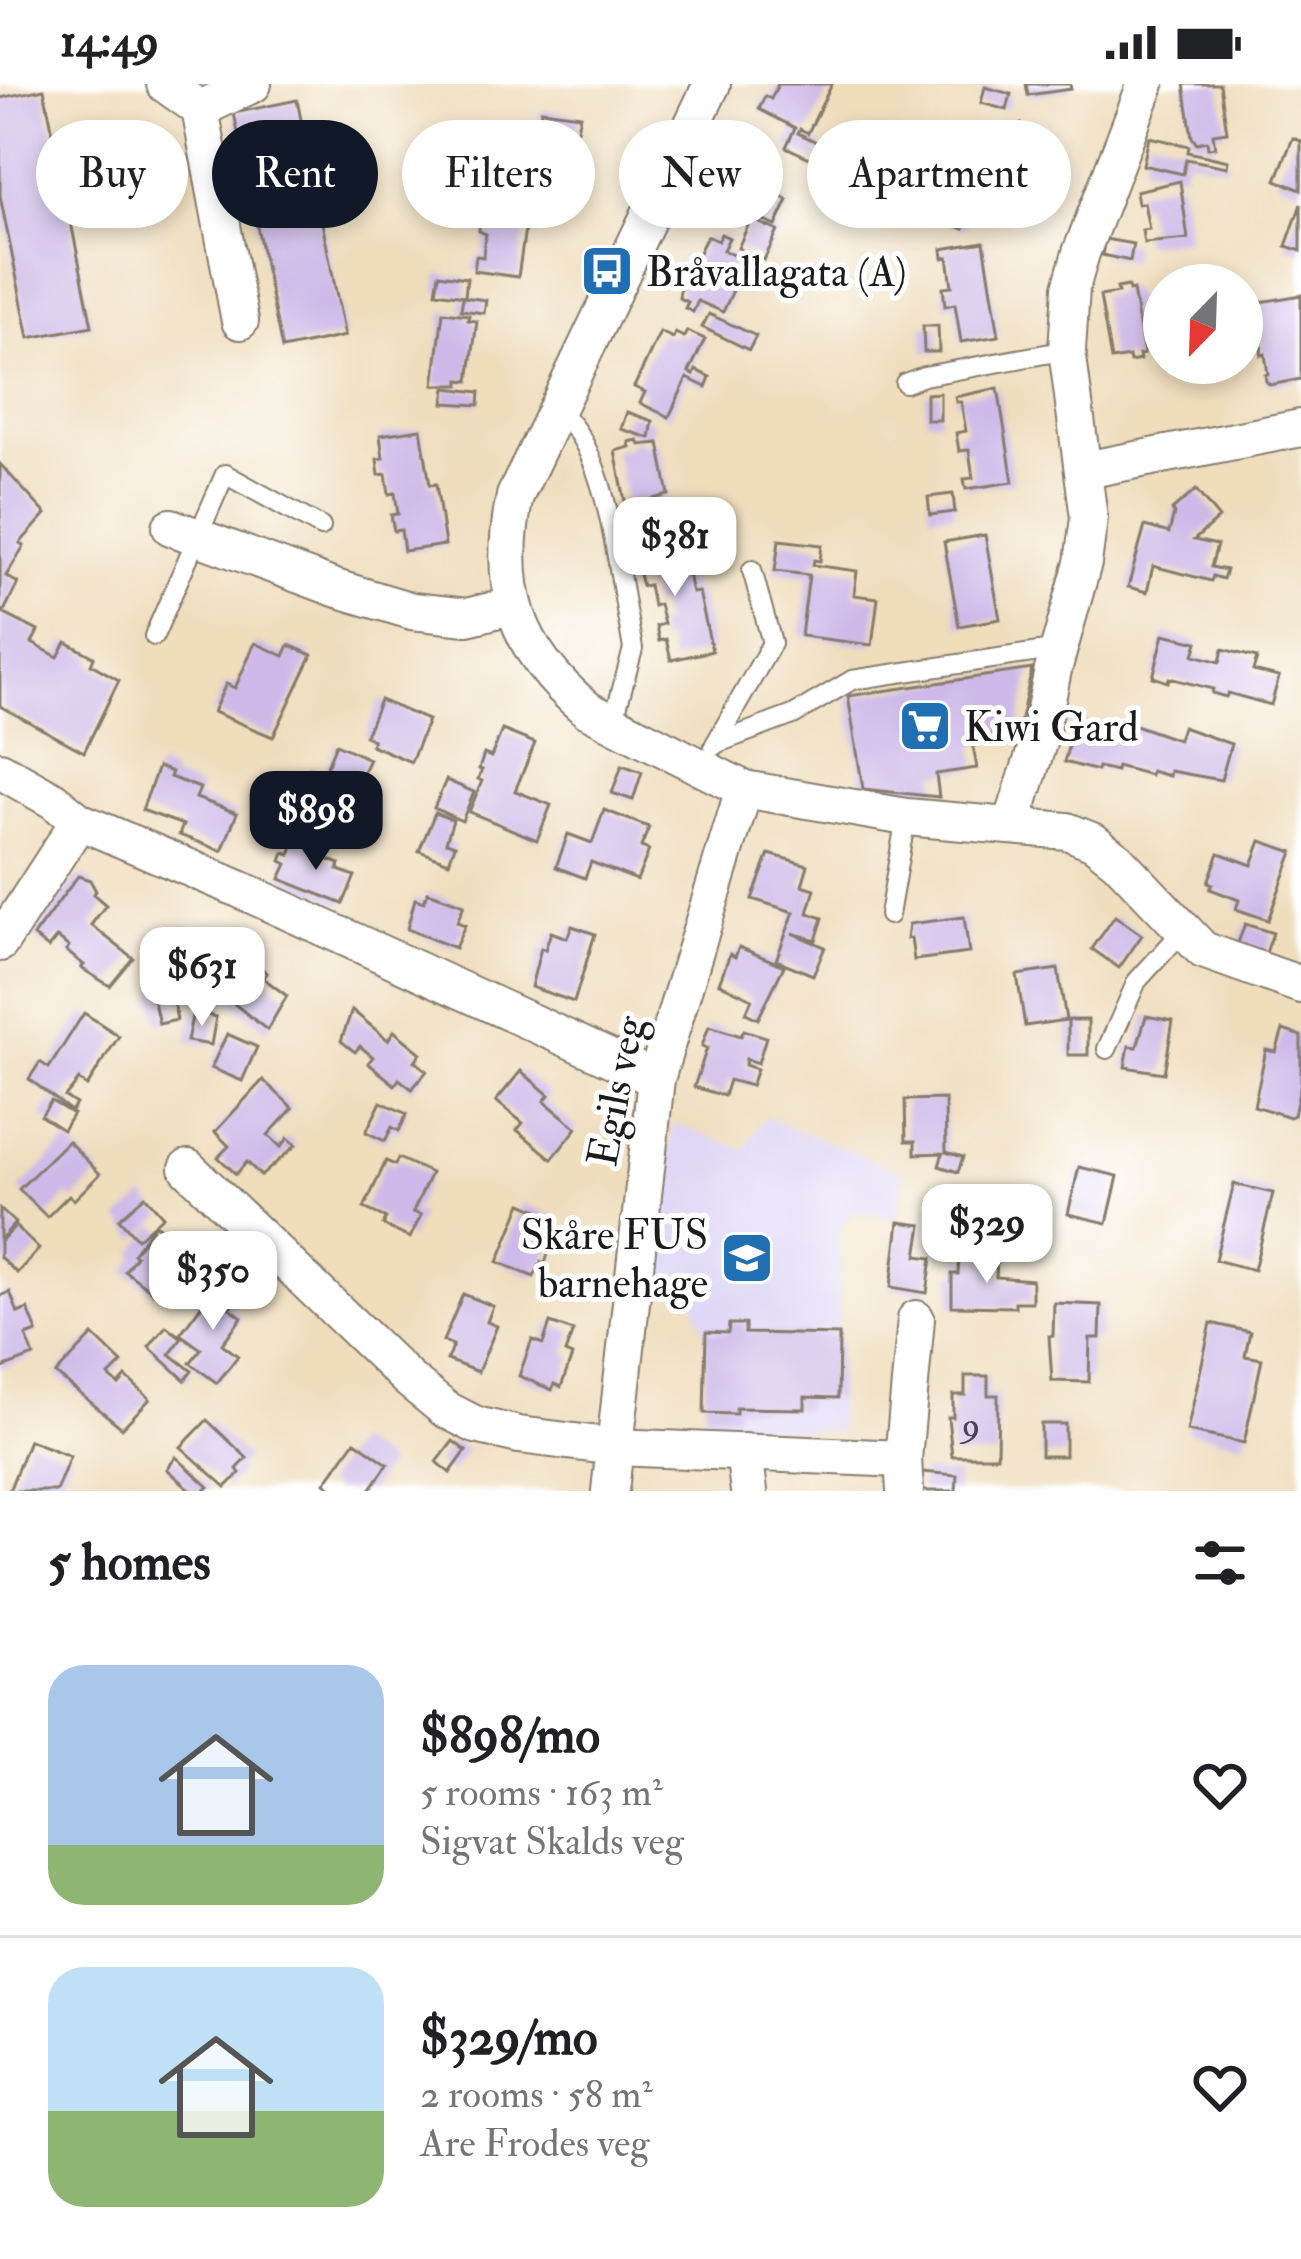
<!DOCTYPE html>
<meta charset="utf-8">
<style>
:root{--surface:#fff;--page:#f6f6f6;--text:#202124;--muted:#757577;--line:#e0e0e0;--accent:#111827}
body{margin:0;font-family:"IM FELL Double Pica",serif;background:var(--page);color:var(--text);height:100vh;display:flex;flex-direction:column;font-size:45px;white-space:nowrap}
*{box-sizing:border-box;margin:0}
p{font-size:39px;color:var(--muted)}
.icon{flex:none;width:66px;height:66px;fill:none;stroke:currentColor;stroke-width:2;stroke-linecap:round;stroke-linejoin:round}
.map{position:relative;height:1407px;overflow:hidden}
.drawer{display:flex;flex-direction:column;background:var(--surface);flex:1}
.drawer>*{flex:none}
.guide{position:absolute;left:36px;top:36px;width:1230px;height:108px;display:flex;gap:24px}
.needle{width:78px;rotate:203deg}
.buttons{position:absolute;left:1143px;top:180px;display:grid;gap:24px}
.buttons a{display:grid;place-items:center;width:120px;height:120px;border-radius:50%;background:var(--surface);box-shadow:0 6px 18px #0003;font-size:60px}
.price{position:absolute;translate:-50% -102px;padding:0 27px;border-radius:24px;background:#fff;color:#222;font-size:39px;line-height:78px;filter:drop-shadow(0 3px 6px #0008)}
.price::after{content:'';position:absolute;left:50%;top:72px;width:36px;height:27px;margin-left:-18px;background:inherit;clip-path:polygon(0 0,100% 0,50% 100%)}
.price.current{background:var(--accent);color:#fff}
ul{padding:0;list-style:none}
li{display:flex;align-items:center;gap:36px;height:300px;padding:0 48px}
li+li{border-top:3px solid var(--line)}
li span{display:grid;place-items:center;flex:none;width:336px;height:240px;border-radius:36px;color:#555}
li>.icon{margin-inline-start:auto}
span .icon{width:144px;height:144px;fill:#fffc;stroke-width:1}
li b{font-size:51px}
h2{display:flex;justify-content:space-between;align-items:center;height:144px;padding:0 48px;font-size:51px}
.pill{padding:0 42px;border-radius:54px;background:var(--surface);box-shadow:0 6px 18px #0003;font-size:42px;line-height:108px}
.pill.current{background:var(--accent);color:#fff}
.status{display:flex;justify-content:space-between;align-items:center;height:84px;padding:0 60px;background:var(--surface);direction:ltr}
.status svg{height:33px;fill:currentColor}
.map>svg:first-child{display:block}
.built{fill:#ded5f5}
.building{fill:#ceb9e8}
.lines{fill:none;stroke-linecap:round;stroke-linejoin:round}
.service-casing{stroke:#867c6c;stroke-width:22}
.minor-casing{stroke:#867c6c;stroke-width:40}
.service{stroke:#fff;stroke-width:18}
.minor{stroke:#fff;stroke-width:36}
.labels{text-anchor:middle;stroke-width:10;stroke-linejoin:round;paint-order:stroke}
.number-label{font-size:36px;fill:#48434f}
.poi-label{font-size:42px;fill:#1c1c1c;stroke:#fff;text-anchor:start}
.street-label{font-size:42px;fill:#1c1c1c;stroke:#fff}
</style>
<div class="status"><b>14:49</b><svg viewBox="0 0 49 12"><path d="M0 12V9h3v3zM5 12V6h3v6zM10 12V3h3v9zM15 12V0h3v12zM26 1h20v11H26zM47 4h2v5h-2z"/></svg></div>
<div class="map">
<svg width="1301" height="1407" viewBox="0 0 1301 1407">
<rect width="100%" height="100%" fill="#fff"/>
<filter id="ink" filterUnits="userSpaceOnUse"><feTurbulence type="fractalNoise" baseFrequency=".00833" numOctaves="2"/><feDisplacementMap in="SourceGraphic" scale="24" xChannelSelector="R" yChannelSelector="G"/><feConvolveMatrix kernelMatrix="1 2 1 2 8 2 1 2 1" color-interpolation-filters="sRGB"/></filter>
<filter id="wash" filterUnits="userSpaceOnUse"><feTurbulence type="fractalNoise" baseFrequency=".004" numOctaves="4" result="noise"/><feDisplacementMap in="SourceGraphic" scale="48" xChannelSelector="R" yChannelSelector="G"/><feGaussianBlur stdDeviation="2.7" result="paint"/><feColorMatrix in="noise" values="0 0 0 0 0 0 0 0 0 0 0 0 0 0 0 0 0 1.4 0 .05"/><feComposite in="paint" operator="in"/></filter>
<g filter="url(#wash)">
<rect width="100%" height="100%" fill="#efddbc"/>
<path class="built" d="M764,1032L903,1089L896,1134L856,1127L839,1144L838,1347L705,1343V1249L690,1208L651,1203L673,1039L745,1066Z"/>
<g id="blocks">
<g class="building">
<path d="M778,0H832L808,49L800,45L798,49L823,61L816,77L786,63L795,44L759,25L765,12L771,15Z"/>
<path d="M1026,0H1070L1071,5L1028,11Z"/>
<path d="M1184,0H1220L1227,48L1213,50L1215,63L1208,64L1207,57L1196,59L1192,53Z"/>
<path d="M985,3L1011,10L1007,26L981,19Z"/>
<path d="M44,5L92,242L29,254L0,112V14Z"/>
<path d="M297,16L345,252L282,265L234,29Z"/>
<path d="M541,26L580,31L567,92L553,90L549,104L532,102Z"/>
<path d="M1021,40L1032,107L985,114L980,83L994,81L989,49Z"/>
<path d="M1149,53L1189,62L1188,68L1228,77L1227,83L1186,75L1183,90L1143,81Z"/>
<path d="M1293,54L1301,57V106L1276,96Z"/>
<path d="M747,63L781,79L768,105L788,116L776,142L722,118Z"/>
<path d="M1180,97L1188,155L1144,159L1142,146L1149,145L1144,119L1138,120L1136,107Z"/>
<path d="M945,106L974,118L964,145L935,134Z"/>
<path d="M1301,120V167L1286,162Z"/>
<path d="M503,125L514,126L513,136L526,138L518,193L474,187L476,172L483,173L484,161L486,150L479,147L480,133L502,135Z"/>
<path d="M751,135L778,147L764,176L738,164Z"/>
<path d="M721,150L729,154L723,166L746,178L723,228L698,217L693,228L685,224L688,218L679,214L680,207L707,152L718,157Z"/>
<path d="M1105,155L1133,160L1130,177L1102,171Z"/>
<path d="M984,158L999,252L961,258L955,220L945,222L943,203L952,202L948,173L943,174L942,165Z"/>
<path d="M439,190L467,194L465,212L436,208Z"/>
<path d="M1128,202L1129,207L1133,206L1144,270L1139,271L1140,276L1130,278L1129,273L1111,276L1100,212L1118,209L1117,204Z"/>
<path d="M1301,211V295L1270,301L1266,297L1265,291L1268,290L1265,270L1261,271L1262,256L1258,257L1257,230L1253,231L1252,225L1255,219Z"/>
<path d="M463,213L486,216L484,229L461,226Z"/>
<path d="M443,228L469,231L468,236L477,237L469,297L460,296V301H434Z"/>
<path d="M709,230L756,252L749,266L702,243Z"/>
<path d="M923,242H938L939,268H924Z"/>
<path d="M687,247L705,255L689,288L694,291L696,286L710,293L706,303L687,294L669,333L640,319L645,308L634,303L660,248L673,254L675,249L684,253Z"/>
<path d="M446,304L480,308L479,321L444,319Z"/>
<path d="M998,304L1013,398L966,405L964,395L973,394L969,366L959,367L956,349L966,347L961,318H956L955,313Z"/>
<path d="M940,309V336H926V310Z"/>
<path d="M627,328L653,337L650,354L621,345Z"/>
<path d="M421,345L430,401L436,400L445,461L404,467L401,446L394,447L391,431L398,430L395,409L389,410L386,390L379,391L377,375L383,374L380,351Z"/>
<path d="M638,356L640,361L659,359L669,411L626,422L615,367L630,363L629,358Z"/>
<path d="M0,380L46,430L20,459L24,462L6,492L18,499L3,529L38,547L32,559L58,573L66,558L94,573L91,580L119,596L84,668L0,622Z"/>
<path d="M1196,406L1219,434L1194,456L1217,461L1211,483L1226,486L1223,495L1213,492L1211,497L1153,482L1147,508L1128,503L1145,442L1169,449L1174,430L1172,426Z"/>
<path d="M953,410L955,428L930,431L928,413Z"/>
<path d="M985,451L1000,535L959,542L944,458Z"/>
<path d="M681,453L692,509L699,508L712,567L671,576L666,555L659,557L656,542L664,540L659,520L653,522L649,501L642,502L638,486L646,484L641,461Z"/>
<path d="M779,456L822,461L820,477L814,476L813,481L857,487L854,511L878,514L872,561L801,552L809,491L775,487Z"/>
<path d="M1164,550L1198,558L1194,571L1220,578L1223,565L1257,574L1253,587L1279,593L1271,621L1228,609L1226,613L1212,609L1213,605L1169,594L1168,598L1153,593Z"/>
<path d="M255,559L284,572L289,561L312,571L273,653L213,628L226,600L235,604Z"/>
<path d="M1032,585L1018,648L978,654L979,661L973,662L977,684L936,690L939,713L863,705L848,612Z"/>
<path d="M380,616L428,636L411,678L371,661L373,656L365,652Z"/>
<path d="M1076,635L1125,651L1129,639L1178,656L1182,643L1231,660L1221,696L1170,687L1169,692L1151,687L1150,691L1117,682L1116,687L1098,683L1097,687L1064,678Z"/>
<path d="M502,646L535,659L515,707L551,721L537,756L469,728L482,697L478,695L482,686L479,685L484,670L491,673Z"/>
<path d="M336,660L369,675L356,703L324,689Z"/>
<path d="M622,681L642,688L633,716L612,709Z"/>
<path d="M158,683L172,688L170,693L200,704L196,714L237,729L222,767L179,751L183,741L142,726Z"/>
<path d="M310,684L325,691L310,731L288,721L290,717L282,713L286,704L294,707L301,691L306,693Z"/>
<path d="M446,696L474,708L462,737L434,724Z"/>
<path d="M604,726L649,743L641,763L649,766L637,796L591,778L585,794L556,783L568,750L592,759Z"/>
<path d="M435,729L453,736L446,758L455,761L449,778L419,767Z"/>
<path d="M296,755L318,764L316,771L340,780L338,786L355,792L343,820L280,795L287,780L281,777L284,769L290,771Z"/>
<path d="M1261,757L1293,768L1268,836L1236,825L1239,816L1210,805L1213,800L1208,798L1219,769L1252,781Z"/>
<path d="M769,770L808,781L802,801L815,805L808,829L823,834L816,856L792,849L825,863L813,891L776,876L794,828L752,815Z"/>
<path d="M78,792L90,796L96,807L93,810L106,821L91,841L133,874L110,902L81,884L84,881L66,867L69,863L57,853L48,864L33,852Z"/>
<path d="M428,808L464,821L457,838L465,841L455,864L407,845L415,815L424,818Z"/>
<path d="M1115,832L1142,851L1119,884L1092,865Z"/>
<path d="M964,833L969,869L914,876L911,854L907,855L909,840Z"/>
<path d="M1245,840L1273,849L1263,877L1235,867Z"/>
<path d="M572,842L595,850L574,918L531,903L541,864L545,866L551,848L567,854Z"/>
<path d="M739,863L784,882L758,935L746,929L752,915L719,899L730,870L735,873Z"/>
<path d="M245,871L267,889L263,894L287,912L267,946L217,906Z"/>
<path d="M1058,885L1066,936L1025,942L1017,891Z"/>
<path d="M171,906L177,936L159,940L152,909Z"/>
<path d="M352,926L388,956L394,947L421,969L415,977L427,987L412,1005L399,995L395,1001L368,979L373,973L360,962L355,968L341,957Z"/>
<path d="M193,928L216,933L211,961L187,957Z"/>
<path d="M84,929L119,952L87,1002L79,996L65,1013L76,1020L71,1027L29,995L40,978L49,984Z"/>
<path d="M1146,932L1173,937L1164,989L1125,983L1129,962L1137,963Z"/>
<rect x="1068" y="936" width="20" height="35"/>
<path d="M709,942L741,952L744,946L766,953L758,979L746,975L745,981L757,985L751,1002L729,996L724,1012L694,1003L707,964L702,962Z"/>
<path d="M1283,946L1301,952V999L1294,1031L1290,1033L1254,1022L1266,966L1276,968Z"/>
<path d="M227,950L257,963L242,997L211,984Z"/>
<path d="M521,987L549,1011L544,1017L577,1044L552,1075L517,1046L523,1039L496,1017Z"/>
<path d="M263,996L293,1024L268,1051L281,1063L288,1054L296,1061L261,1092L247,1078L236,1090L218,1073L229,1062L215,1048Z"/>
<path d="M945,1015L946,1068L963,1073L958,1088L939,1082L943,1069L915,1070V1057H906L905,1016Z"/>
<path d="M51,1017L73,1030L63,1046L41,1032Z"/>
<path d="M381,1018L407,1030L399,1047L392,1043L385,1057L366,1048Z"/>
<path d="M68,1057L100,1090L74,1116L69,1111L47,1133L19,1105Z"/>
<path d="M398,1074L431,1089L413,1128L421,1131L410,1154L383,1141L386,1134L364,1124L386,1077L395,1081Z"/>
<path d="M1079,1083L1118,1092L1107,1139L1068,1130Z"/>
<path d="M1234,1100L1273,1109L1254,1186L1215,1176Z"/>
<path d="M145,1112L163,1132L137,1155L119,1135Z"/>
<path d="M522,1119L558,1134L545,1180L541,1178L534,1193L498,1178Z"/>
<path d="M0,1125L15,1139L0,1156Z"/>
<path d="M899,1138L922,1141L917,1172L932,1174L927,1209L891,1203Z"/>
<path d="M155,1140L193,1170L171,1199L165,1195L154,1209L125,1187L136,1172L133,1170Z"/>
<path d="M15,1142L39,1165L17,1189L0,1173V1158Z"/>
<path d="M959,1175H997L996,1193L1032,1196V1218H1015V1223L952,1222V1190H958Z"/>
<path d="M218,1199L238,1214L230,1224L242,1233L222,1260L238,1272L217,1299L190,1279L201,1265L180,1250Z"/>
<path d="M10,1208L18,1229L28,1225L37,1248L26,1252L34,1272L0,1285V1212Z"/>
<path d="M463,1210L493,1222L487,1238L497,1242L478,1288L447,1276L453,1261L443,1257Z"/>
<path d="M1054,1219L1101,1221L1100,1254H1090L1089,1298L1052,1297L1049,1252H1053Z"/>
<path d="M550,1239L573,1247L565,1269L572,1272L561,1303L554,1300L552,1306L519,1292L532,1256L543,1260Z"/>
<path d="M1211,1239L1250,1248L1245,1272L1262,1275L1244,1359L1187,1347Z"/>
<path d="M729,1240H745V1249L839,1251L838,1314L805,1313V1325L736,1324V1330L704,1329L706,1248L728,1249Z"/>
<path d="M166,1242L182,1254L170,1270L192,1287L185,1296L149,1263Z"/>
<path d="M93,1251L122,1279L109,1292L119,1301L126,1293L150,1315L122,1344L56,1290Z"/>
<path d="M965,1292H988V1311H998L997,1372H952L948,1333H953V1311H965Z"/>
<path d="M207,1336L247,1374L237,1385L240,1389L226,1403L181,1363Z"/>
<rect x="1041" y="1340" width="24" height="32"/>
<path d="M29,1356L70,1372L56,1407H9Z"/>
<path d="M355,1357L388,1380L369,1407H336L325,1399Z"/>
<path d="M453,1357L466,1367L450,1389L437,1378Z"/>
<path d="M176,1373L209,1403L204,1407H192L167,1385Z"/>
<path d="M922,1388L957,1391L956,1407H921Z"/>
</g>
</g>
</g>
<g filter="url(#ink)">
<use href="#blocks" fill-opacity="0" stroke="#867c6c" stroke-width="3"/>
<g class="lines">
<g class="service-casing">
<g id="service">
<path d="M905,299L924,292L1067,266"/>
<path d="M554,325C607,356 617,484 629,542L633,565L613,638"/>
<path d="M154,552L225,390L321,443"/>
<path d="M715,660L793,631L852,596L1059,565"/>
<path d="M714,662L772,559L752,486"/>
<path d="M889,831L906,733"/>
<path d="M1107,965L1137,897L1182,848"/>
</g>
</g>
<g class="minor-casing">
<g id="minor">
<path d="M165,0L200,25L240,237"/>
<path d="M712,0L515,412C496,503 515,566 588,626L744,705L906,733L1067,747L1094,758L1117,776L1203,866L1301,901"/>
<path d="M200,25L253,0"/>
<path d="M1085,386L1301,344"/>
<path d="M171,443L335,504L412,527L467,533L511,522"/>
<path d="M0,686L53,716L79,737L239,805L656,995"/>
<path d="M1012,740L1038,659L1053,586L1083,479L1089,434L1067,266L1071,204L1081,169L1146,0"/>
<path d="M0,859L79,737"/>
<path d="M188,1084L408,1295L445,1325L476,1341L519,1351L615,1363L903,1375"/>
<path d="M744,1368L749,1407"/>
<path d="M610,1407L656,995L744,705"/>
<path d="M905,1407L903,1375L916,1235"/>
</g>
</g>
<use href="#service" class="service"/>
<use href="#minor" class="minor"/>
</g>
</g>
<defs>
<g id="bus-square" transform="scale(2.7)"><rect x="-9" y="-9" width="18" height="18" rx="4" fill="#1f6fb2" stroke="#fff"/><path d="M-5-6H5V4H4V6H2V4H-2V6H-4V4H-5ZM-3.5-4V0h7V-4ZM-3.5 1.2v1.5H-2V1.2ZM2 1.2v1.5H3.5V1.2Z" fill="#fff"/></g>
<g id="supermarket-square" transform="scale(2.7)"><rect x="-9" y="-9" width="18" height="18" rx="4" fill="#1f6fb2" stroke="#fff"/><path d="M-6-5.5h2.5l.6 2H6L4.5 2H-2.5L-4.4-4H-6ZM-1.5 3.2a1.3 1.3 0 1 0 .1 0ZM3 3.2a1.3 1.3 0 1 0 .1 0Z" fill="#fff"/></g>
<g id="school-square" transform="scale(2.7)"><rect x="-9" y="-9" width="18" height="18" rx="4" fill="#1f6fb2" stroke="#fff"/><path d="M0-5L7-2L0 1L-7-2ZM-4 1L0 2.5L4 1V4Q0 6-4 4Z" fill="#fff"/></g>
</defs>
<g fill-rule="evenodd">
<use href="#bus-square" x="607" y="187"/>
<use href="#supermarket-square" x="925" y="642"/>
<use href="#school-square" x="747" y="1174"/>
</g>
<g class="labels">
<g class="number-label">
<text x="971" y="1353">9</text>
</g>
<g class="poi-label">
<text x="646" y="202">Bråvallagata (A)</text>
<text x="964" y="657">Kiwi Gard</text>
<text x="708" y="1165" text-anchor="end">Skåre FUS<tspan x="708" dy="48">barnehage</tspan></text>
</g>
<g class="street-label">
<text transform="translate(615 1007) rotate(-79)" y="15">Egils veg</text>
</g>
</g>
</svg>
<div class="buttons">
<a><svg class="needle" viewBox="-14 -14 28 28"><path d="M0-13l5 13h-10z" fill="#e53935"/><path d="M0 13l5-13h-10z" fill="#757577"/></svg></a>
</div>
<b class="price" style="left:675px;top:515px">$381</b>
<b class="price current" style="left:316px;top:789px">$898</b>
<b class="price" style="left:202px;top:945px">$631</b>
<b class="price" style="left:987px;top:1202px">$329</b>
<b class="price" style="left:213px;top:1249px">$350</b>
<div class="guide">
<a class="pill">Buy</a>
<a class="pill current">Rent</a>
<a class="pill">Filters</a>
<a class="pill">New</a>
<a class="pill">Apartment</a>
</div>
</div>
<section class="drawer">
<h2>5 homes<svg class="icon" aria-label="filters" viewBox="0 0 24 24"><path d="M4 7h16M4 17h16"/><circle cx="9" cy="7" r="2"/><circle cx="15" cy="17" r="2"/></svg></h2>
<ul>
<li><span style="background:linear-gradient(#a9c7e8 75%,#8fb573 0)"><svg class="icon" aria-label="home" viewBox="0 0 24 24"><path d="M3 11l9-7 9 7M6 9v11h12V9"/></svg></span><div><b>$898/mo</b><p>5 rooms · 163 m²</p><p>Sigvat Skalds veg</p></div><svg class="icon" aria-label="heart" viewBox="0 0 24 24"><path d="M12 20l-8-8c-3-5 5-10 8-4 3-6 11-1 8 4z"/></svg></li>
<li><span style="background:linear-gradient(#bfe0f5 60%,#8fb573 0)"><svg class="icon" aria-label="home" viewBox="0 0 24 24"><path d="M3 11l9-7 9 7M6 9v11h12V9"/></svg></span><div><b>$329/mo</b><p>2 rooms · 58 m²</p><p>Are Frodes veg</p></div><svg class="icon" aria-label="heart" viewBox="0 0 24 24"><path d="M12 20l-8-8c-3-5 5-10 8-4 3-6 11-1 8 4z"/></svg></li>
</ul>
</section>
